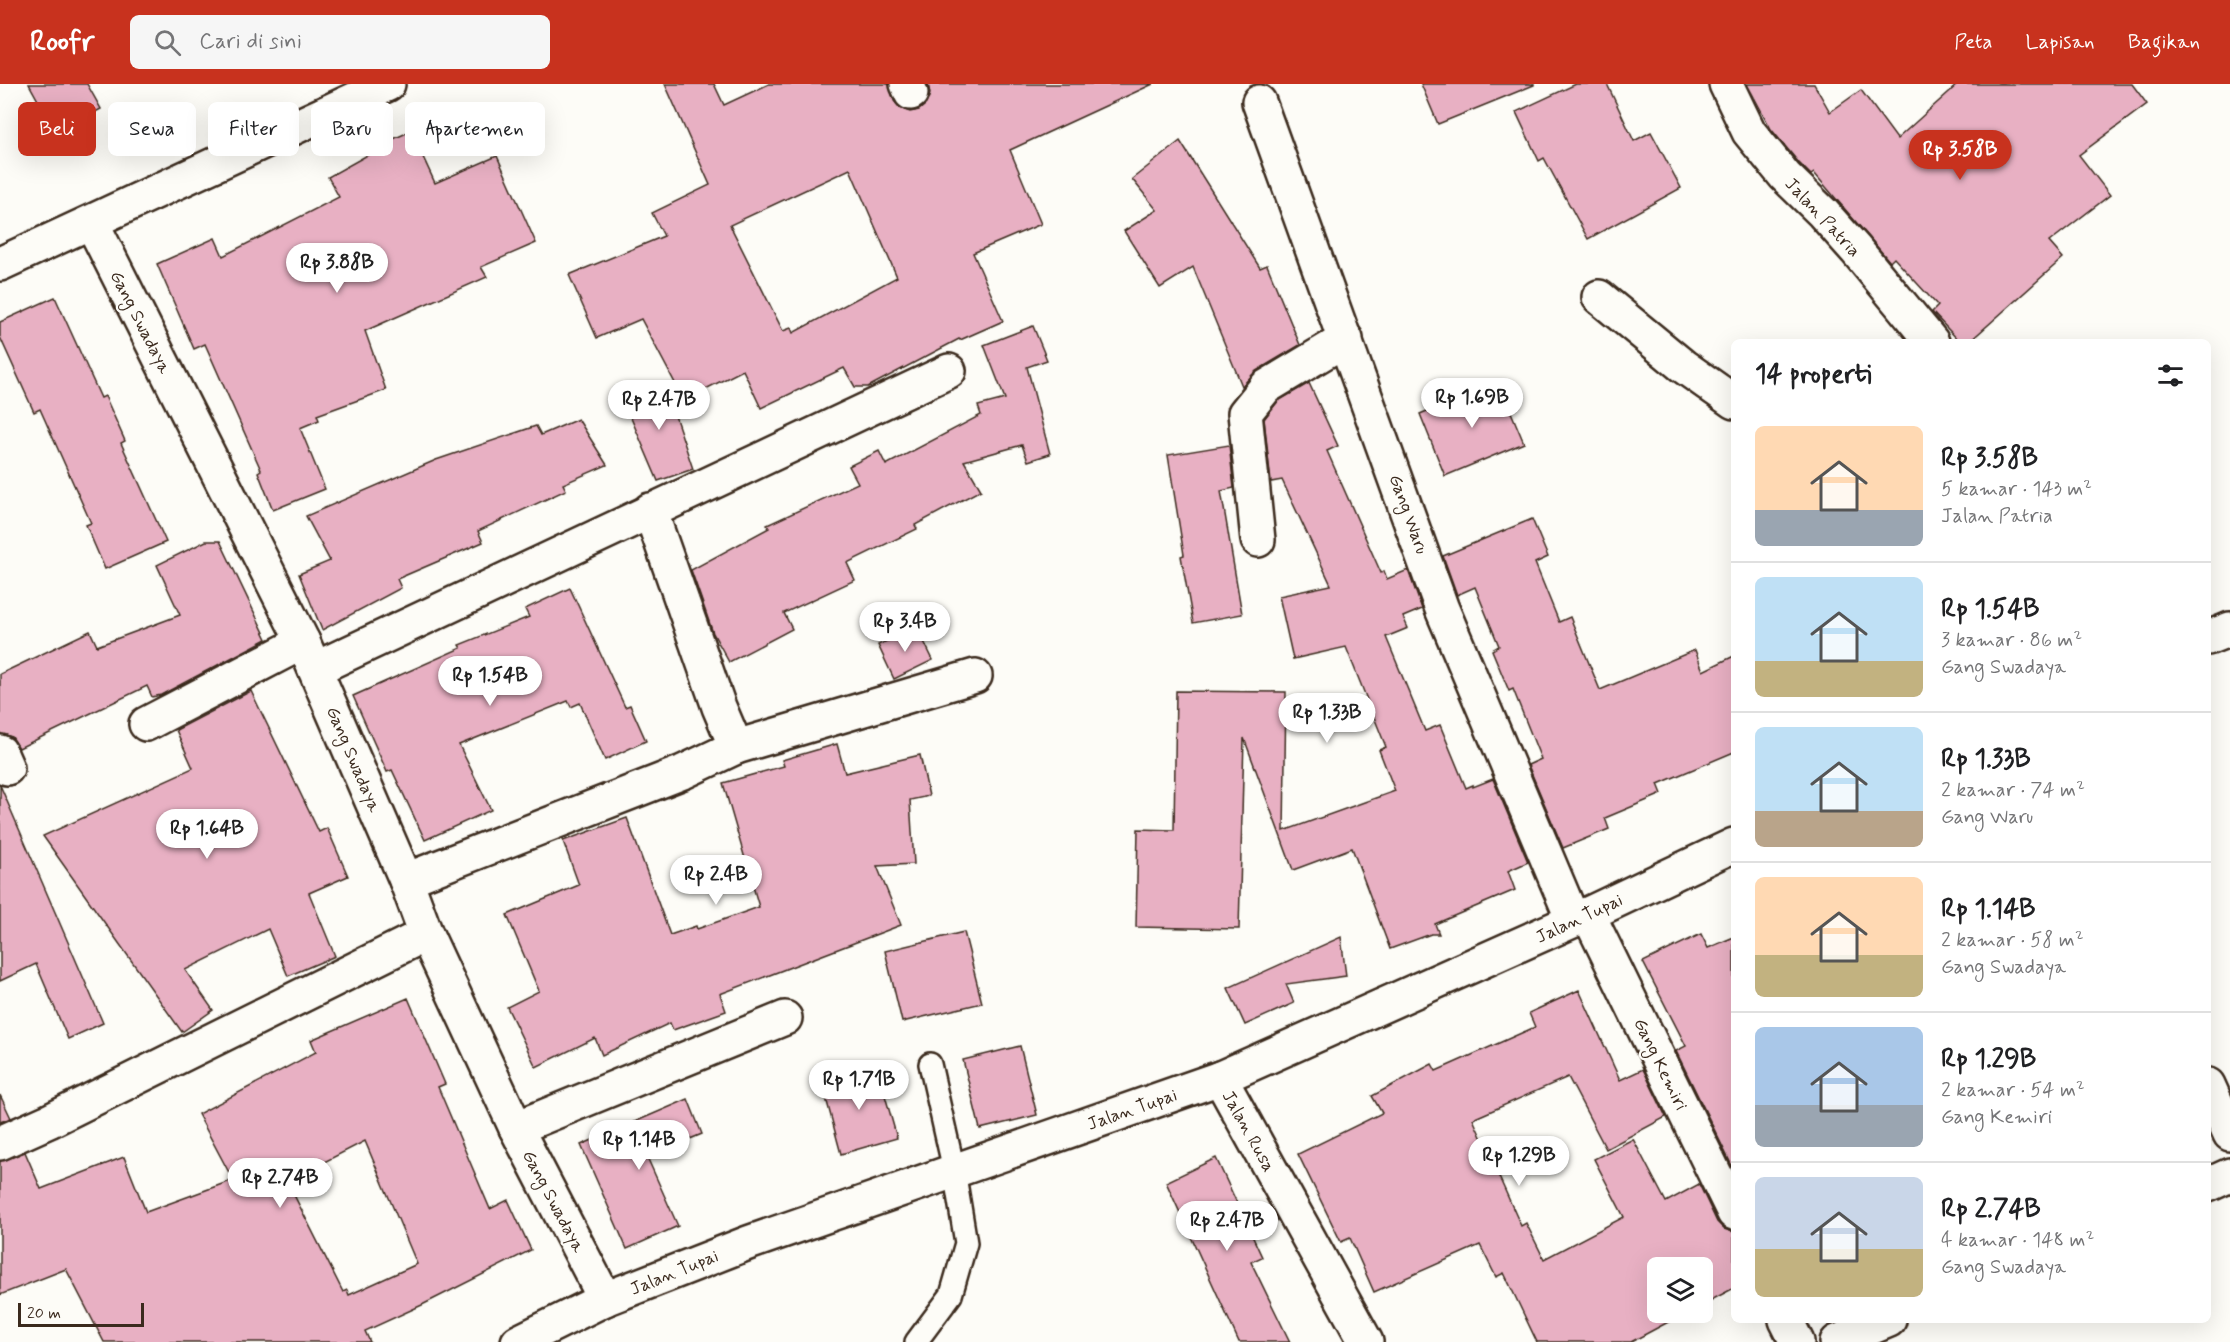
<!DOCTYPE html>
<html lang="id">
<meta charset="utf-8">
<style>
:root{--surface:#fff;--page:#f6f6f6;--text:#202124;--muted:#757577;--line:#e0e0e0;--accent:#c8321e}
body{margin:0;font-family:Mynerve,sans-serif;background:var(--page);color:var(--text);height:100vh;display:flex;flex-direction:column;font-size:22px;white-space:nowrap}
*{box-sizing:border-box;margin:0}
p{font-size:20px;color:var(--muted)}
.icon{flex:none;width:33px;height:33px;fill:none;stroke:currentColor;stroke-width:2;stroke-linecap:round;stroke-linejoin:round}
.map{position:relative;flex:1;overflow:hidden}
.details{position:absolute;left:1731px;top:255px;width:480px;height:984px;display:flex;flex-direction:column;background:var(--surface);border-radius:9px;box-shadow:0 6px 24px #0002}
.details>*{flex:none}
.banner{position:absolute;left:18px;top:18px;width:570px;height:54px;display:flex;gap:12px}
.buttons{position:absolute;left:1647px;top:1173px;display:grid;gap:12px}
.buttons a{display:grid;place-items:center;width:66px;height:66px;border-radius:9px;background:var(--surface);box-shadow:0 6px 24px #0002;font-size:30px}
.scale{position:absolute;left:18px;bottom:15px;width:126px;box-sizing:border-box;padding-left:6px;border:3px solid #3b2a1e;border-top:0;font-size:16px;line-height:21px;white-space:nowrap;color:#3b2a1e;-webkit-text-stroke:4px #fdfcf7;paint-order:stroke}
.price{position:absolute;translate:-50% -51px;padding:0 14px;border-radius:21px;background:#fff;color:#222;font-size:20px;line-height:39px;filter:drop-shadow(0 2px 3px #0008)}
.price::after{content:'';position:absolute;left:50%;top:36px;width:18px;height:14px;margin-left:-9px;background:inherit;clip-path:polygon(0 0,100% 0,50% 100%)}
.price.current{background:var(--accent);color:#fff}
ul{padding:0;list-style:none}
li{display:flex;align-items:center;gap:18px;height:150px;padding:0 24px}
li+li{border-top:2px solid var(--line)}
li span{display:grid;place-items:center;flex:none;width:168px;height:120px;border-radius:9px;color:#555}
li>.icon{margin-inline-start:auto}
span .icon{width:72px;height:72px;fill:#fffc;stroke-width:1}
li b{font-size:26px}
h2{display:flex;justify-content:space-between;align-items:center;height:72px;padding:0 24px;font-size:26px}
.pill{padding:0 21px;border-radius:9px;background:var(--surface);box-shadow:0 6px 24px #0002;font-size:21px;line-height:54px}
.pill.current{background:var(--accent);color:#fff}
header{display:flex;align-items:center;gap:36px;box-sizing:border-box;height:84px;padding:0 30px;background:var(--accent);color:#fff}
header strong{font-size:28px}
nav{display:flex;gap:33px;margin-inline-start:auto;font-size:21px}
.search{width:420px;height:54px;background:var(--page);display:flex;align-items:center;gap:15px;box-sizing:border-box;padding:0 21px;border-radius:9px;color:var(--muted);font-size:22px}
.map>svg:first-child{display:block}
.building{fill:#e8b0c3;stroke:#3b2a1e;stroke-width:1.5;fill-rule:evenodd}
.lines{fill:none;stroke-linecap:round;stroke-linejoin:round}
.service-casing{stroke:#3b2a1e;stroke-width:26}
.minor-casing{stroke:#3b2a1e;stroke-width:38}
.tertiary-casing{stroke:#3b2a1e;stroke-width:38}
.service{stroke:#fdfcf7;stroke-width:21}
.minor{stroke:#fdfcf7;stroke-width:33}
.tertiary{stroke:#fdfcf7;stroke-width:33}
.labels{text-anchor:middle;stroke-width:4.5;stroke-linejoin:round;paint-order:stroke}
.street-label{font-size:18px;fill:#3b2a1e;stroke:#fdfcf7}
</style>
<header>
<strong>Roofr</strong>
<div class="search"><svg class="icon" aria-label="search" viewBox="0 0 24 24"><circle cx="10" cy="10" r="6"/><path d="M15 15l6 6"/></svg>Cari di sini</div>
<nav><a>Peta</a><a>Lapisan</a><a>Bagikan</a></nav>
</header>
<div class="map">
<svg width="2230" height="1258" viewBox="0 0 2230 1258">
<rect width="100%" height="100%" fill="#fdfcf7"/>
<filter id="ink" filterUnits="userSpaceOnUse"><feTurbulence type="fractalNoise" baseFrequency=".0167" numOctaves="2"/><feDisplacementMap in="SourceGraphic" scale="12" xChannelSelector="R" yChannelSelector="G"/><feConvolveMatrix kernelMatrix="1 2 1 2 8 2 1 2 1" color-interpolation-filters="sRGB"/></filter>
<g filter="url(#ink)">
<g class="building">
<path d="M29,0H87L101,25L56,49Z"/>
<path d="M665,0H714L724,21L769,0H889L894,17L900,24L910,28L919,26L926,20L930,10L928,0H1153L1010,66L1041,140L973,169L1003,237L960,256L959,255L868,303H855L844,284L761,324L743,286L684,316L641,235L597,254L569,191L664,152L652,129L710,101ZM850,85L897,193L793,249L791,244L783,247L730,141Z"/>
<path d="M1421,0H1534V1L1438,40Z"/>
<path d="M1576,0H1607L1634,57L1651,48L1681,104L1588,155L1544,74L1539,77L1516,28Z"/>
<path d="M1747,0H1814L1830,28L1861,6L1897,55L1958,0H2132L2147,20L2079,71L2110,111L2049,158L2063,174L1969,258H1960L1932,228L1938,222L1894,174L1890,178L1814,89L1811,91L1799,79L1771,45Z"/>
<path d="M411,47L435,99L497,72L536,159L481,183L487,193L365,247L386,306L317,331L319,336L300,344L325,405L273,426L258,388L261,386L205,260L194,265L157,180L215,154L223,172L339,113L328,93L373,68L371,65Z"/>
<path d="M1180,57L1260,184L1267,181L1300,261L1256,287L1242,302L1193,183L1160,204L1124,147L1157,126L1132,95Z"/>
<path d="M55,213L101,314L105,312L125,357L121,359L166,458L105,485L86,441L91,439L40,325L34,328L0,253V238Z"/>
<path d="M1033,242L1047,276L1027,283L1050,370L1028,377L1022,361L964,377L981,406L915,441L917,445L847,479L855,496L784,529L792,545L729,578L713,549L691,486L769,444L767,441L858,399L849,382L879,367L886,381L981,331L978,322L1005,315L984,261Z"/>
<path d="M1498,297L1524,359L1445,392L1420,330Z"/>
<path d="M664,299L693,385L658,397L622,313Z"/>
<path d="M1309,299L1338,362L1327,367L1381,489L1384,487L1387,495L1408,486L1422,525L1403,533L1408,544L1386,553L1425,647L1440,641L1466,704L1473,701V703L1493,695L1528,778L1508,787L1515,806L1435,840L1439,850H1431L1390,865L1352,764L1293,786L1244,654L1239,845L1136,843L1138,745L1174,746L1176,607L1286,608L1284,747L1395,707L1379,666L1386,663L1346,563L1293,575L1279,512L1331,501L1282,396L1271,398L1264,335L1278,317Z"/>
<path d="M578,335L607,381L563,400L566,406L478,447L483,458L397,495L401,504L322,546L299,490L330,477L306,432L436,376L536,342L541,351Z"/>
<path d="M1229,361L1234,404L1221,407L1242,530L1193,539L1181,472L1184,471L1168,371Z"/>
<path d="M1532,435L1548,473L1535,479L1559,538L1570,533L1600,606L1695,566L1703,587L1734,572V668L1658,700L1662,710L1605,734L1609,745L1563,764L1528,681L1541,675L1513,605L1509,607L1492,566L1499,562L1475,503L1457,511L1443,472Z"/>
<path d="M206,457H220L267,555L161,611L152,613L147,602L19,664L12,653L0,650V590L90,547L97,562L180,531L157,481Z"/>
<path d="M570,504L625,623L630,621L646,657L605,676L580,619L571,623L568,617L459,661L491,726L425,756L392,686L387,688L353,612L461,564L459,561L529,533L525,525Z"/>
<path d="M917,543L933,576L894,595L878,561Z"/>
<path d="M251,607L319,748L327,744L348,792L309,809L335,872L288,892L268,845L185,886L213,926L182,948L43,752L193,684L176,646Z"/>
<path d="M837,660L845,689L920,671L929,712L910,716L914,780L877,782L901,841L720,910L726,927L673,946L670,939L602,971L595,954L536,983L507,923L539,907L507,831L579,801L563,757L627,734L670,851L696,842L697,845L759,823L723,699L784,682L782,676Z"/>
<path d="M0,701L103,939L68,955L36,880L0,897Z"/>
<path d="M964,848L982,919L902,938L885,867Z"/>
<path d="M1701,850L1708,864L1734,853V1086L1676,967L1686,962L1643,878Z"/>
<path d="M1341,853L1346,892L1286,900L1294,919L1245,941L1228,904Z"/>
<path d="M1579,906L1620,996L1643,985L1666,1033L1606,1065L1568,993L1473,1035L1521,1142L1526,1139L1544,1175L1624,1133L1594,1075L1633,1055L1666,1118L1699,1100L1717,1138L1724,1145L1734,1148V1204L1702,1221V1184H1658V1228H1687L1631,1258H1537L1504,1189L1496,1193L1480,1161L1374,1208L1350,1154L1341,1158L1298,1070L1382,1029L1372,1012L1432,980L1436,987L1535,943L1529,929Z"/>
<path d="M408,914L445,1000L438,1003L490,1125L508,1116L531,1166L422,1221L365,1247L370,1258H104L66,1185L0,1211V1077L25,1068L41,1105L124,1073L146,1128L233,1096L198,1030L316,968L311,956ZM365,1057L417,1180L349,1211L347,1206L343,1208L287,1097Z"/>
<path d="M1020,962L1037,1031L980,1045L963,976Z"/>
<path d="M877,983L897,1054L841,1070L822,999Z"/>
<path d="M0,1011L11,1034L0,1038Z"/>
<path d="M688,1015L702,1050L647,1073L678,1142L627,1165L581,1061Z"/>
<path d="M1216,1074L1262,1173L1251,1178L1290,1258H1239L1166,1098Z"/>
</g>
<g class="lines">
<g class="service-casing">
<path id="service" d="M916,1258L951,1211L966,1159L954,1086L930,980"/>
</g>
<g class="minor-casing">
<g id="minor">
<path d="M907,0L911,9"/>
<path d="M1726,0L1749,48L1785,92L1823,129L1856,166L1932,258"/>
<path d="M1259,18L1442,525L1573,836"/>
<path d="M92,139L303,558L406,796L426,850L516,1044L605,1215"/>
<path d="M0,180L388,0"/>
<path d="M1599,213L1683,282L1734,318"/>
<path d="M1258,456L1245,329L1266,303L1346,255"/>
<path d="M315,585L949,287"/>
<path d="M146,640L303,558"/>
<path d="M736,663L975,592"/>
<path d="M0,668L7,684"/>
<path d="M406,796L683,688L736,663L719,623L650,426"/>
<path d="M1588,830L1734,1129"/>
<path d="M1220,994L1366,1258"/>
<path d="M2208,1001L2230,1050"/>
<path d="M516,1044L785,934"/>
<path d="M0,1059L49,1037L426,850"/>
<path d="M2208,1101L2230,1091"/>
<path d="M1786,1236L1797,1258"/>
<path d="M1837,1258L1889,1236"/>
</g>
</g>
<g class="tertiary-casing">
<g id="tertiary">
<path d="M2208,554L2230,545"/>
<path d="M518,1258L605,1215L748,1159L1220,994L1588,830L1734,761"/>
</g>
</g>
<use href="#service" class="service"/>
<use href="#minor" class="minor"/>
<use href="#tertiary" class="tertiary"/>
</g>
</g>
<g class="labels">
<g class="street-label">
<text transform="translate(1823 133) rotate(47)" y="6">Jalan Patria</text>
<text transform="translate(141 238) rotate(63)" y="6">Gang Swadaya</text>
<text transform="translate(1409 430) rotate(70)" y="6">Gang Waru</text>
<text transform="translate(354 675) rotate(67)" y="6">Gang Swadaya</text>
<text transform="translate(1579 834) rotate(-25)" y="6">Jalan Tupai</text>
<text transform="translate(1661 980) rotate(64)" y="6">Gang Kemiri</text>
<text transform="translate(1132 1025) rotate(-19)" y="6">Jalan Tupai</text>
<text transform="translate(1249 1047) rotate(61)" y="6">Jalan Rusa</text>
<text transform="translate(554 1117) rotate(62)" y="6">Gang Swadaya</text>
<text transform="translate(674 1188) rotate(-22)" y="6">Jalan Tupai</text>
</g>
</g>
</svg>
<div class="buttons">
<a><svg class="icon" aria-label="layers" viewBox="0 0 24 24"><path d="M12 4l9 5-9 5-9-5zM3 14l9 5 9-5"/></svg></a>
</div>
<div class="scale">20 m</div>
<b class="price current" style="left:1960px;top:97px">Rp 3.58B</b>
<b class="price" style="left:337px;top:210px">Rp 3.88B</b>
<b class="price" style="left:1472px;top:345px">Rp 1.69B</b>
<b class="price" style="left:659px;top:347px">Rp 2.47B</b>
<b class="price" style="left:905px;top:569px">Rp 3.4B</b>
<b class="price" style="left:490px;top:623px">Rp 1.54B</b>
<b class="price" style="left:1327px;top:660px">Rp 1.33B</b>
<b class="price" style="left:207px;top:776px">Rp 1.64B</b>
<b class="price" style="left:716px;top:822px">Rp 2.4B</b>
<b class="price" style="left:859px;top:1027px">Rp 1.71B</b>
<b class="price" style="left:639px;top:1087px">Rp 1.14B</b>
<b class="price" style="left:1519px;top:1103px">Rp 1.29B</b>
<b class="price" style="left:280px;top:1125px">Rp 2.74B</b>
<b class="price" style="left:1227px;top:1168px">Rp 2.47B</b>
<div class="banner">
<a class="pill current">Beli</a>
<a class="pill">Sewa</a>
<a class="pill">Filter</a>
<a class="pill">Baru</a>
<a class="pill">Apartemen</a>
</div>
<section class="details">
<h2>14 properti<svg class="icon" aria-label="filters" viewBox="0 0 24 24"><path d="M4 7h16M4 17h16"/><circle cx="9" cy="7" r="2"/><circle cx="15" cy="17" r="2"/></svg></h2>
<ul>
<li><span style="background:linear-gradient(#ffd9b3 70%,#9aa5b1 0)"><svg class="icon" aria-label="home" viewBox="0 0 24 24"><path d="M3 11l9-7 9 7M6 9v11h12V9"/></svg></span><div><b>Rp 3.58B</b><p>5 kamar · 143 m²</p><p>Jalan Patria</p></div></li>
<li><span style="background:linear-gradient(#bfe0f5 70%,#c2b280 0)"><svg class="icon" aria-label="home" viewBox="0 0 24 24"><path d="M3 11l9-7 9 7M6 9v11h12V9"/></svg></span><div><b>Rp 1.54B</b><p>3 kamar · 86 m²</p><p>Gang Swadaya</p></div></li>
<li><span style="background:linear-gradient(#bfe0f5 70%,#b9a48a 0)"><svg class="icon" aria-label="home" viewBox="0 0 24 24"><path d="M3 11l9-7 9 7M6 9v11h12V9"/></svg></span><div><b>Rp 1.33B</b><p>2 kamar · 74 m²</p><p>Gang Waru</p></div></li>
<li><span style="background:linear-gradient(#ffd9b3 65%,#c2b280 0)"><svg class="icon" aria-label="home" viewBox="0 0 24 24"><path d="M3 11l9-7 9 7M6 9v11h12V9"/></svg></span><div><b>Rp 1.14B</b><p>2 kamar · 58 m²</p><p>Gang Swadaya</p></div></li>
<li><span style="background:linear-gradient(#a9c7e8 65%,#9aa5b1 0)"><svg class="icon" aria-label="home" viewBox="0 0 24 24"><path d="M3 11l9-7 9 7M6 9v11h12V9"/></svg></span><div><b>Rp 1.29B</b><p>2 kamar · 54 m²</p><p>Gang Kemiri</p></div></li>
<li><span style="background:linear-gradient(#c9d6e8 60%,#c2b280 0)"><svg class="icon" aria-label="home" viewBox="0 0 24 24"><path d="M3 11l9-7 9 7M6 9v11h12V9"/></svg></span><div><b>Rp 2.74B</b><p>4 kamar · 148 m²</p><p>Gang Swadaya</p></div></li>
</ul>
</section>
</div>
